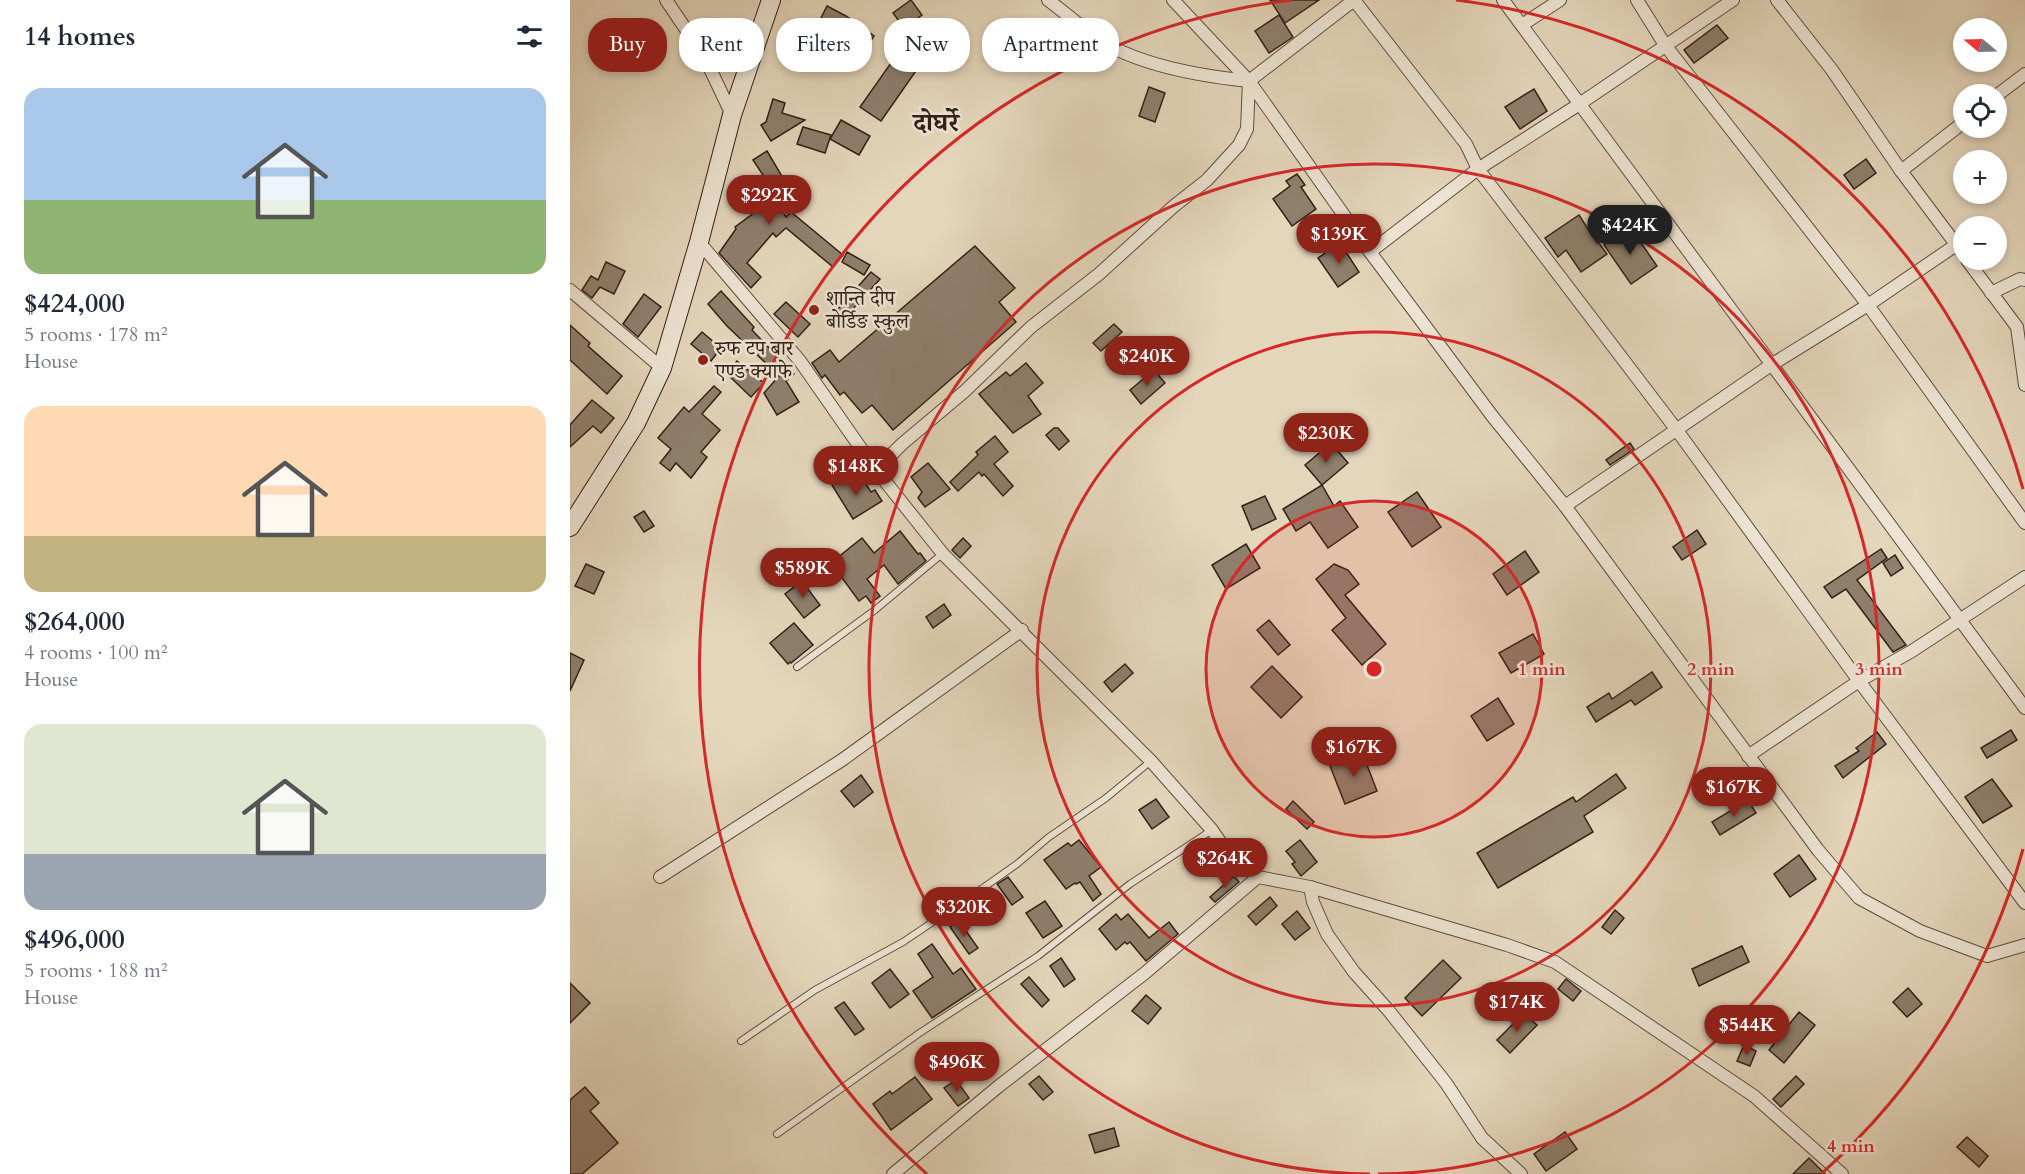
<!DOCTYPE html>
<meta charset="utf-8">
<style>
:root{--surface:#fff;--page:#f6f6f7;--text:#1f2937;--muted:#747a83;--accent:#8f2418}
body{margin:0;font-family:Cardo,"Noto Serif Devanagari",serif;background:var(--page);color:var(--text);height:100vh;display:flex;flex-direction:column;font-size:22px;white-space:nowrap}
*{box-sizing:border-box;margin:0}
p{font-size:20px;color:var(--muted)}
.icon{flex:none;width:33px;height:33px;fill:none;stroke:currentColor;stroke-width:2;stroke-linecap:round;stroke-linejoin:round}
.map{position:relative;flex:1;overflow:hidden}
.sheet{display:flex;flex-direction:column;background:var(--surface);width:570px}
.sheet>*{flex:none}
.banner{position:absolute;left:18px;top:18px;width:570px;height:54px;display:flex;gap:12px}
.needle{width:39px;rotate:289deg}
.buttons{position:absolute;left:1383px;top:18px;display:grid;gap:12px}
.buttons a{display:grid;place-items:center;width:54px;height:54px;border-radius:50%;background:var(--surface);box-shadow:0 3px 9px #0003;font-size:30px}
.price{position:absolute;translate:-50% -51px;padding:0 14px;border-radius:21px;background:var(--accent);color:#fff;font-size:20px;line-height:39px;filter:drop-shadow(0 2px 3px #0008)}
.price::after{content:'';position:absolute;left:50%;top:36px;width:18px;height:14px;margin-left:-9px;background:inherit;clip-path:polygon(0 0,100% 0,50% 100%)}
.price.active{background:#222;color:#fff}
ul{padding:0;list-style:none}
li{display:grid;align-content:center;gap:12px;height:318px;padding:0 24px}
li span{display:grid;place-items:center;height:186px;border-radius:18px;color:#555}
li>.icon{margin-inline-start:auto}
span .icon{width:108px;height:108px;fill:#fffc;stroke-width:1}
li b{font-size:26px}
h2{display:flex;justify-content:space-between;align-items:center;height:72px;padding:0 24px;font-size:26px}
.chip{padding:0 21px;border-radius:24px;background:var(--surface);box-shadow:0 3px 9px #0003;font-size:21px;line-height:54px}
.chip.active{background:var(--accent);color:#fff}
main{display:flex;flex:1;min-height:0}
.map>svg:first-child{display:block}
.building{fill:#8f7f6c;stroke:#332017;stroke-width:1.5}
.lines{fill:none;stroke-linecap:round;stroke-linejoin:round}
.service-casing{stroke:#5f4e40;stroke-width:8}
.minor-casing{stroke:#5f4e40;stroke-width:14}
.secondary-casing{stroke:#332017;stroke-width:20}
.service{stroke:#ede4d3;stroke-width:6}
.minor{stroke:#ede4d3;stroke-width:12}
.secondary{stroke:#ede4d3;stroke-width:18}
.ring{fill:none;stroke:#d62828;stroke-width:3}
.poi-dot{fill:#8f2418;stroke:#ede4d3;stroke-width:2}
.labels{text-anchor:middle;stroke-width:5;stroke-linejoin:round;paint-order:stroke}
.poi-label{font-size:20px;fill:#332017;stroke:#ede4d3;text-anchor:start}
.district-label{font-size:26px;font-weight:bold;fill:#332017;stroke:#ede4d3}
.centre{fill:#d62828;stroke:#ede4d3;stroke-width:3}
.ring-label{font-size:18px;text-anchor:middle;font-weight:bold;fill:#d62828;stroke:#ede4d3;stroke-width:5;stroke-linejoin:round;paint-order:stroke}
</style>
<main>
<section class="sheet">
<h2>14 homes<svg class="icon" aria-label="filters" viewBox="0 0 24 24"><path d="M4 7h16M4 17h16"/><circle cx="9" cy="7" r="2"/><circle cx="15" cy="17" r="2"/></svg></h2>
<ul>
<li><span style="background:linear-gradient(#a9c7e8 60%,#8fb573 0)"><svg class="icon" aria-label="home" viewBox="0 0 24 24"><path d="M3 11l9-7 9 7M6 9v11h12V9"/></svg></span><div><b>$424,000</b><p>5 rooms · 178 m²</p><p>House</p></div></li>
<li><span style="background:linear-gradient(#ffd9b3 70%,#c2b280 0)"><svg class="icon" aria-label="home" viewBox="0 0 24 24"><path d="M3 11l9-7 9 7M6 9v11h12V9"/></svg></span><div><b>$264,000</b><p>4 rooms · 100 m²</p><p>House</p></div></li>
<li><span style="background:linear-gradient(#dfe7d0 70%,#9aa5b1 0)"><svg class="icon" aria-label="home" viewBox="0 0 24 24"><path d="M3 11l9-7 9 7M6 9v11h12V9"/></svg></span><div><b>$496,000</b><p>5 rooms · 188 m²</p><p>House</p></div></li>
</ul>
</section>
<div class="map">
<svg width="1455" height="1174" viewBox="0 0 1455 1174">
<rect width="100%" height="100%" fill="#e4d6bb"/>
<filter id="stains"><feTurbulence type="fractalNoise" baseFrequency=".00333" numOctaves="4"/><feColorMatrix values="0 0 0 0 .2 0 0 0 0 .09 0 0 0 0 .02 0 0 0 .5 -.17"/></filter>
<radialGradient id="worn" r=".72"><stop offset=".6" stop-color="#630" stop-opacity="0"/><stop offset="1" stop-color="#630" stop-opacity=".3"/></radialGradient>
<g class="building">
<path d="M341,0L352,15L334,28L323,13Z"/>
<path d="M700,0H749L715,23Z"/>
<path d="M257,6L276,16L304,36L295,50L283,42L285,39L250,20Z"/>
<path d="M709,15L723,37L699,53L685,31Z"/>
<path d="M1147,25L1158,38L1124,63L1114,50Z"/>
<path d="M328,53L348,68L311,121L290,107Z"/>
<path d="M579,87L595,93L585,122L569,116Z"/>
<path d="M964,89L977,111L950,129L935,107Z"/>
<path d="M203,99L215,103L212,113L235,120L201,141L191,125L196,122Z"/>
<path d="M271,120L300,136L289,155L260,139Z"/>
<path d="M233,127L261,135L255,153L227,144Z"/>
<path d="M197,151L213,178L198,188L216,217L221,212L273,255L263,267L216,228L206,237L203,233L177,263L191,277L181,288L149,253L166,229L165,227L185,212L175,196L182,191L178,184L193,175L183,160Z"/>
<path d="M1296,159L1306,173L1284,189L1274,175Z"/>
<path d="M727,174L735,185L731,187L746,209L722,226L703,199L720,186L716,181Z"/>
<path d="M1009,215L1027,243L1028,242L1037,254L1011,272L996,250L988,257L975,238Z"/>
<path d="M1060,227L1087,266L1061,284L1034,245Z"/>
<path d="M770,243L789,272L768,287L748,258Z"/>
<path d="M405,246L445,288L429,302L446,322L323,430L302,405L292,413L274,392L270,395L255,375L252,378L242,363L260,350L269,362Z"/>
<path d="M277,252L300,265L294,275L272,262Z"/>
<path d="M36,262L55,271L44,294L30,287L22,298L12,290L21,276L28,280Z"/>
<path d="M301,272L310,279L273,320L265,312Z"/>
<path d="M151,291L184,327L182,330L224,374L216,381L229,402L207,415L194,393L209,376L157,326L138,304Z"/>
<path d="M74,294L91,307L68,337L53,324Z"/>
<path d="M216,302L240,324L228,337L204,314Z"/>
<path d="M544,324L552,332L531,351L523,343Z"/>
<path d="M0,325L20,343L18,346L52,376L37,394L0,360Z"/>
<path d="M132,332L151,348L141,361L121,344Z"/>
<path d="M167,361L194,383L181,397L156,373Z"/>
<path d="M456,363L473,383L458,396L471,414L443,433L409,394L436,372L440,376Z"/>
<path d="M584,370L595,383L571,404L560,390Z"/>
<path d="M144,386L151,392L132,414L150,430L131,452L137,457L121,478L106,463L100,471L90,463L101,449L88,438L114,407L119,412Z"/>
<path d="M22,400L44,418L31,433L23,426L0,447V425Z"/>
<path d="M484,428H488L499,441L489,450L476,435Z"/>
<path d="M425,436L438,452L424,464L443,486L433,496L414,474L412,476L409,472L388,491L380,482L408,455L406,452Z"/>
<path d="M761,443L778,463L752,485L735,465Z"/>
<path d="M1060,443L1064,449L1040,465L1036,460Z"/>
<path d="M358,463L380,489L355,507L348,498L352,492L341,477Z"/>
<path d="M278,478L283,489L294,481L301,492L305,490L312,501L283,519L262,485Z"/>
<path d="M752,485L764,506L770,501L788,527L758,548L740,522L726,531L713,509Z"/>
<path d="M847,492L871,527L842,547L818,512Z"/>
<path d="M695,496L706,519L682,530L672,506Z"/>
<path d="M74,511L84,526L74,532L64,517Z"/>
<path d="M1127,530L1136,544L1112,560L1103,547Z"/>
<path d="M330,531L348,554L350,553L356,561L328,584L314,565L297,579L310,596L301,603L296,596L289,601L261,563L292,538L304,553Z"/>
<path d="M393,538L401,546L390,558L382,550Z"/>
<path d="M676,544L690,568L656,589L642,565Z"/>
<path d="M1311,549L1317,558L1287,580L1336,645L1323,652L1276,589L1262,598L1254,587Z"/>
<path d="M955,551L969,572L937,595L923,574Z"/>
<path d="M1325,555L1333,568L1321,576L1313,563Z"/>
<path d="M16,564L34,572L24,594L5,586Z"/>
<path d="M764,564L778,570L789,584L775,595L816,644L792,665L762,630L776,618L746,579Z"/>
<path d="M232,581L250,605L234,618L215,594Z"/>
<path d="M374,604L381,615L363,628L356,617Z"/>
<path d="M699,620L720,645L708,655L687,630Z"/>
<path d="M224,623L243,645L221,663L220,662L218,664L200,643Z"/>
<path d="M963,634L974,654L941,673L929,653Z"/>
<path d="M0,653L14,660L0,691Z"/>
<path d="M555,664L563,673L542,692L534,682Z"/>
<path d="M702,666L732,697L711,718L681,687Z"/>
<path d="M1082,672L1092,687L1065,705L1061,700L1026,722L1017,707L1039,693L1042,699Z"/>
<path d="M928,698L944,724L917,741L901,716Z"/>
<path d="M1441,730L1447,740L1417,758L1411,748Z"/>
<path d="M1307,732L1316,744L1273,778L1265,766L1289,751L1286,748Z"/>
<path d="M792,752L807,791L775,804L760,766Z"/>
<path d="M1046,774L1056,788L1014,816L1023,832L928,888L907,853L1003,797L1006,802Z"/>
<path d="M291,775L303,792L284,807L271,791Z"/>
<path d="M1422,779L1442,806L1413,823L1395,797Z"/>
<path d="M586,799L599,817L582,829L569,810Z"/>
<path d="M1178,800L1186,813L1150,835L1142,822Z"/>
<path d="M723,801L744,822L737,829L716,809Z"/>
<path d="M509,840L531,867L519,876L531,894L523,901L510,882L506,884L505,883L496,889L474,860L498,843L501,846Z"/>
<path d="M730,840L747,862L731,876L722,864L725,862L716,851Z"/>
<path d="M639,854L645,863L628,875L622,866Z"/>
<path d="M1229,855L1246,879L1220,897L1204,874Z"/>
<path d="M664,876L669,882L645,902L640,897Z"/>
<path d="M438,877L453,897L442,905L427,884Z"/>
<path d="M700,897L707,906L686,925L678,916Z"/>
<path d="M475,901L492,926L473,938L456,913Z"/>
<path d="M1045,910L1054,918L1041,934L1032,927Z"/>
<path d="M727,911L740,928L725,940L712,924Z"/>
<path d="M546,914L551,920L558,914L579,938L599,922L608,934L576,961L560,942L557,944L555,942L546,950L529,929Z"/>
<path d="M389,921L408,948L399,954L380,927Z"/>
<path d="M362,944L383,974L391,968L406,989L362,1018L343,991L363,977L348,954Z"/>
<path d="M1172,946L1179,962L1129,986L1122,969Z"/>
<path d="M491,958L505,979L494,987L480,966Z"/>
<path d="M873,960L891,978L852,1016L835,998Z"/>
<path d="M320,969L339,994L320,1008L302,983Z"/>
<path d="M459,977L479,1000L472,1007L451,984Z"/>
<path d="M996,979L1011,991L1003,1001L988,989Z"/>
<path d="M0,983L20,1003L0,1023Z"/>
<path d="M1338,988L1352,1004L1337,1017L1323,1002Z"/>
<path d="M576,995L591,1008L578,1024L562,1011Z"/>
<path d="M274,1002L294,1029L285,1035L265,1008Z"/>
<path d="M1229,1012L1245,1025L1214,1063L1199,1050Z"/>
<path d="M954,1013L967,1025L940,1053L927,1040Z"/>
<path d="M1174,1045L1186,1051L1180,1066L1167,1061Z"/>
<path d="M368,1050L386,1071L377,1078L360,1057Z"/>
<path d="M469,1076L483,1092L473,1100L459,1084Z"/>
<path d="M1226,1076L1234,1084L1211,1107L1203,1099Z"/>
<path d="M345,1077L362,1099L321,1130L303,1104L320,1091L322,1094Z"/>
<path d="M386,1080L399,1098L388,1106L374,1088Z"/>
<path d="M15,1087L29,1103L20,1111L48,1143L12,1174H0V1100Z"/>
<path d="M544,1128L549,1146L525,1153L519,1135Z"/>
<path d="M995,1132L1007,1149L976,1171L964,1154Z"/>
<path d="M1397,1137L1418,1156L1409,1167L1387,1147Z"/>
<path d="M1239,1158L1255,1174H1223Z"/>
</g>
<g class="lines">
<g class="service-casing">
<g id="service">
<path d="M227,667L305,610L372,554"/>
<path d="M171,1041L245,990L333,942L400,897L447,864L479,837L536,798L581,761"/>
<path d="M207,1134L351,1032L468,956L560,884L642,830"/>
</g>
</g>
<g class="minor-casing">
<g id="minor">
<path d="M96,0L134,56L162,115"/>
<path d="M478,0C494,12 509,25 525,37C566,65 630,76 679,81"/>
<path d="M603,0L679,81L800,252L923,417L995,506L1248,850L1289,898L1350,931L1417,956L1455,945"/>
<path d="M784,0L896,144L908,169L1106,429L1289,681L1455,903"/>
<path d="M933,0L1455,708"/>
<path d="M1067,0L1095,45L1298,305L1455,523"/>
<path d="M1207,0L1262,70L1331,171L1394,255"/>
<path d="M952,25L990,0"/>
<path d="M1426,96L1455,74"/>
<path d="M1331,171L1394,122"/>
<path d="M129,242L230,361L306,470L373,554L581,761L642,830L659,855L688,877L740,887L937,945L985,962L1184,1096L1272,1174"/>
<path d="M800,252L908,169L1008,105L1163,0"/>
<path d="M1397,260L1447,327L1455,385"/>
<path d="M0,290L92,368"/>
<path d="M1421,293L1450,279L1455,280"/>
<path d="M306,470L332,444L395,391L461,327L529,274L604,206L637,180L669,145L677,129L679,81L784,0"/>
<path d="M995,506L1201,365L1298,305L1386,245"/>
<path d="M1178,756L1289,681L1342,651L1455,577"/>
<path d="M90,877L272,760L452,630"/>
<path d="M740,887L743,902L757,934L784,972L819,1011L876,1083L912,1138L951,1174"/>
<path d="M323,1174L429,1086L575,973L688,877"/>
</g>
</g>
<g class="secondary-casing">
<path id="secondary" d="M0,527L66,423L92,368L129,242L162,115L201,0"/>
</g>
<use href="#service" class="service"/>
<use href="#minor" class="minor"/>
<use href="#secondary" class="secondary"/>
</g>
<circle cx="804" cy="669" r="168" fill="#d62828" fill-opacity=".12"/>
<g class="ring">
<circle cx="804" cy="669" r="168"/>
<circle cx="804" cy="669" r="337"/>
<path d="M800 1174A505 505 0 1 1 808 1174"/>
<path d="M1453 849A674 674 0 0 1 1251 1174M357 1174A674 674 0 0 1 722 0M886 0A674 674 0 0 1 1453 489"/>
</g>
<g class="poi-dot">
<circle cx="244" cy="310" r="6"/>
<circle cx="133" cy="360" r="6"/>
</g>
<g class="labels">
<g class="poi-label">
<text x="256" y="305">शान्ति दीप<tspan x="256" dy="23">बोर्डिङ स्कुल</tspan></text>
<text x="145" y="355">रुफ टप बार<tspan x="145" dy="23">एण्ड क्याफे</tspan></text>
</g>
<g class="district-label">
<text x="366" y="131">दोघर्रे</text>
</g>
</g>
<circle cx="804" cy="669" r="9" class="centre"/>
<g class="ring-label">
<text x="972" y="675">1 min</text>
<text x="1141" y="675">2 min</text>
<text x="1309" y="675">3 min</text>
<text x="1281" y="1152">4 min</text>
</g>
<rect width="100%" height="100%" filter="url(#stains)"/>
<rect width="100%" height="100%" fill="url(#worn)"/>
</svg>
<div class="buttons">
<a><svg class="needle" viewBox="-14 -14 28 28"><path d="M0-13l5 13h-10z" fill="#e53935"/><path d="M0 13l5-13h-10z" fill="#747a83"/></svg></a>
<a><svg class="icon" aria-label="locate" viewBox="0 0 24 24"><circle cx="12" cy="12" r="6"/><path d="M12 2v4M12 18v4M2 12h4M18 12h4"/></svg></a>
<a>+</a>
<a>−</a>
</div>
<b class="price" style="left:199px;top:226px">$292K</b>
<b class="price active" style="left:1060px;top:256px">$424K</b>
<b class="price" style="left:769px;top:265px">$139K</b>
<b class="price" style="left:577px;top:387px">$240K</b>
<b class="price" style="left:756px;top:464px">$230K</b>
<b class="price" style="left:286px;top:497px">$148K</b>
<b class="price" style="left:233px;top:599px">$589K</b>
<b class="price" style="left:784px;top:778px">$167K</b>
<b class="price" style="left:1164px;top:818px">$167K</b>
<b class="price" style="left:655px;top:889px">$264K</b>
<b class="price" style="left:394px;top:938px">$320K</b>
<b class="price" style="left:947px;top:1033px">$174K</b>
<b class="price" style="left:1177px;top:1056px">$544K</b>
<b class="price" style="left:387px;top:1093px">$496K</b>
<div class="banner">
<a class="chip active">Buy</a>
<a class="chip">Rent</a>
<a class="chip">Filters</a>
<a class="chip">New</a>
<a class="chip">Apartment</a>
</div>
</div>
</main>
